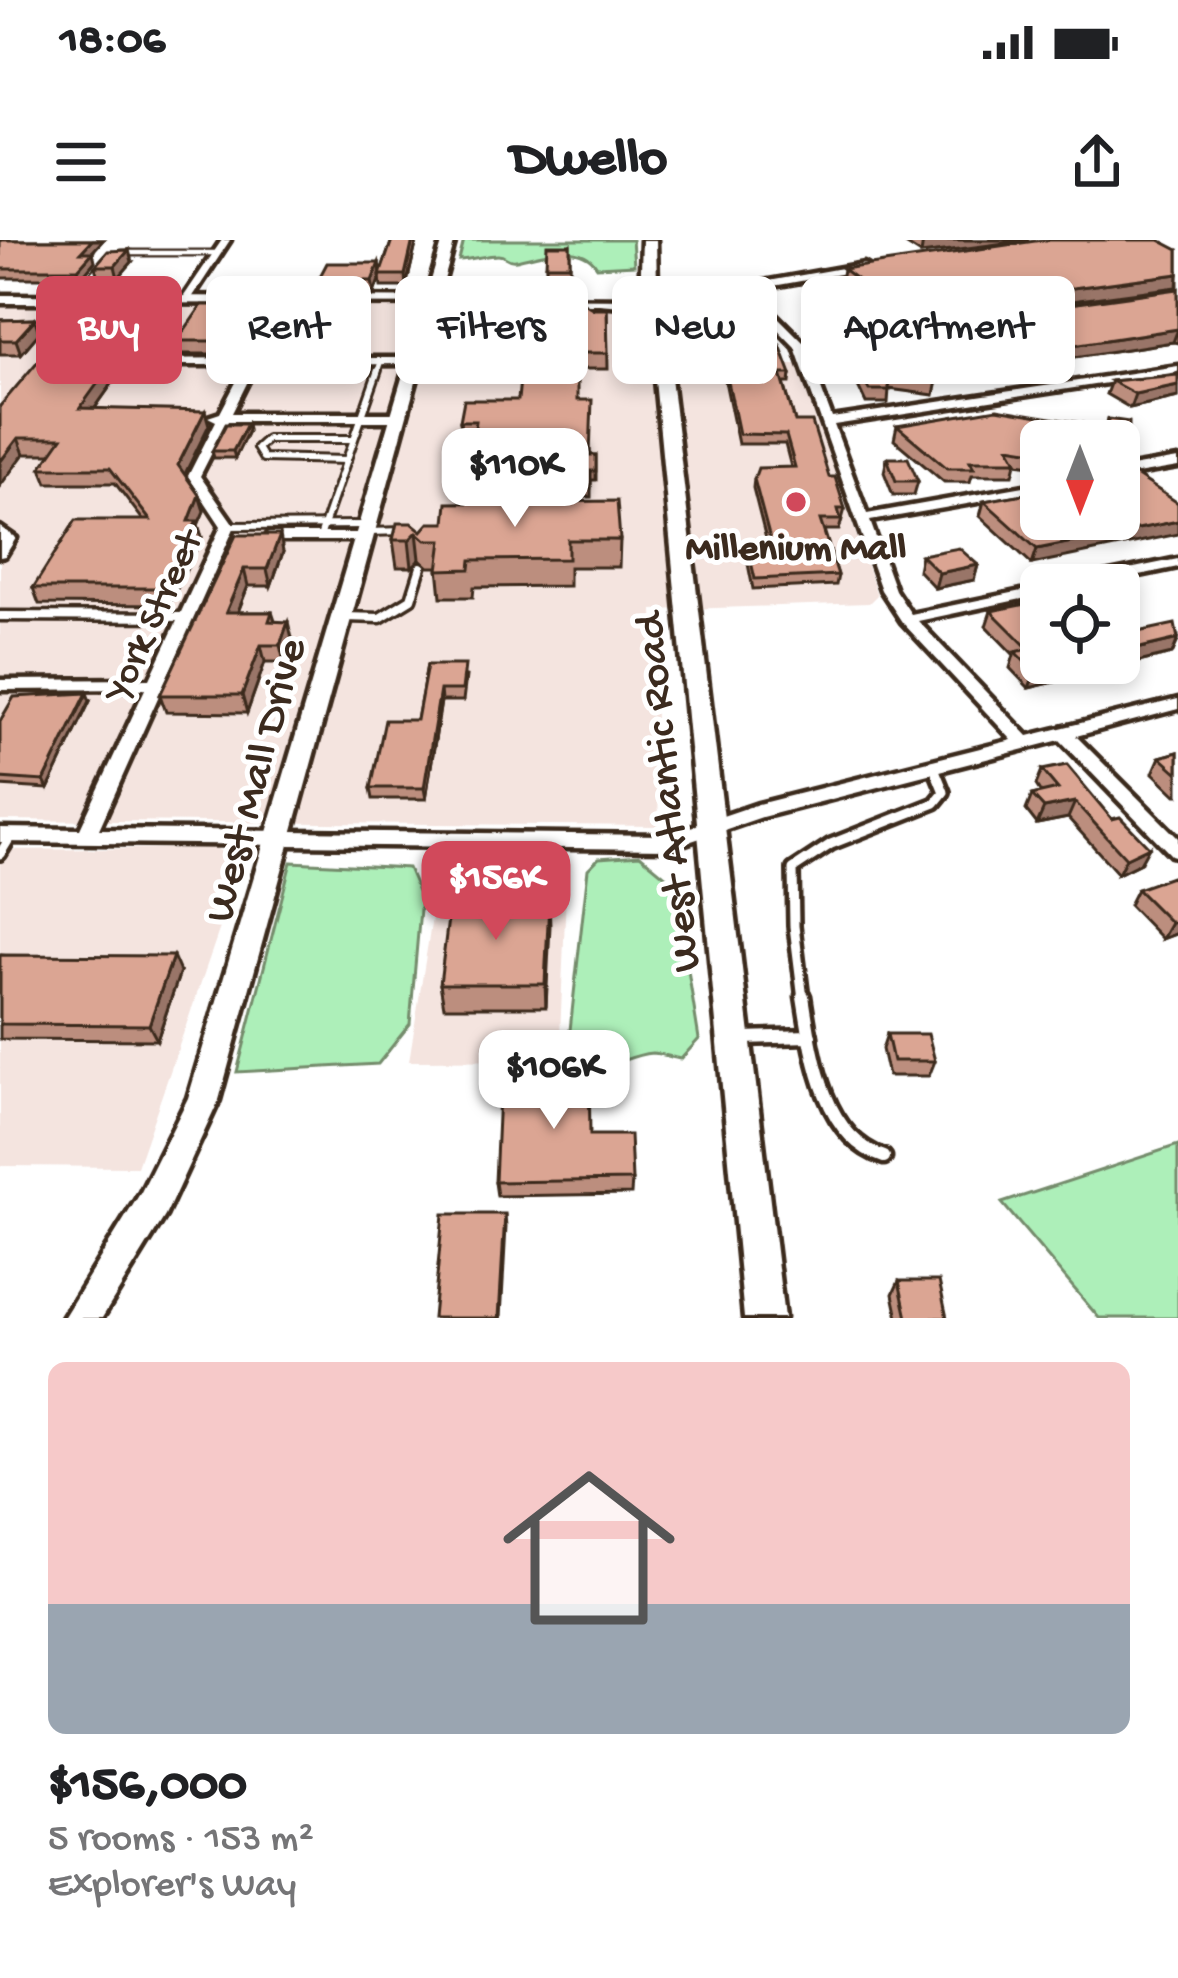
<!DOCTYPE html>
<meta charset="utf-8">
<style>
:root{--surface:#fff;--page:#f2f2f2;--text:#202124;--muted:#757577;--accent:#d1495b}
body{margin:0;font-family:"Gochi Hand",sans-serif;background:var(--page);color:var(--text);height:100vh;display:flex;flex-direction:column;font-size:45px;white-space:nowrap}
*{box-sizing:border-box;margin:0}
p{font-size:39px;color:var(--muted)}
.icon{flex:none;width:66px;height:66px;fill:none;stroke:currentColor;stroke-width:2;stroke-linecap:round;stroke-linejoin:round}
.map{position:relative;height:1078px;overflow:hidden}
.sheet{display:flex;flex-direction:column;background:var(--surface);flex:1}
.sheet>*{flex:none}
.top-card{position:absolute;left:36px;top:36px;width:1107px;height:108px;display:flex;gap:24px}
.needle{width:78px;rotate:180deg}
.tools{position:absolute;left:1020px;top:180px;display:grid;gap:24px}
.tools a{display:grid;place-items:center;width:120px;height:120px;border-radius:18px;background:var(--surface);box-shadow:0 6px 18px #0003;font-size:60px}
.price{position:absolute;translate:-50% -102px;padding:0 27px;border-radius:24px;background:#fff;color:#222;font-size:39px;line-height:78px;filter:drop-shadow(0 3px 6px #0008)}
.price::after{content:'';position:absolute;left:50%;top:72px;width:36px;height:27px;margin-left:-18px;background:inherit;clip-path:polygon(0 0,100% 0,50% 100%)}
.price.selected{background:var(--accent);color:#fff}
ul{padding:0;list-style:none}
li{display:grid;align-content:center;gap:24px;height:636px;padding:0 48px}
li span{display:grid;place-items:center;height:372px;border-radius:18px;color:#555}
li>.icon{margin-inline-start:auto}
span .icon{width:216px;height:216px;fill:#fffc;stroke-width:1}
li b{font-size:51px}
.tag{padding:0 42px;border-radius:18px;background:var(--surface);box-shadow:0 6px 18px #0003;font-size:42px;line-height:108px}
.tag.selected{background:var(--accent);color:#fff}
.status{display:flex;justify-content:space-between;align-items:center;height:84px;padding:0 60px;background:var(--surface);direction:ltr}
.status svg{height:33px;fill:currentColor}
header{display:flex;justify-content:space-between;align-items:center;height:156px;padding:0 48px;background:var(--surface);font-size:54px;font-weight:800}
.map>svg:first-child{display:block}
.built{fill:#f4e4df}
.green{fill:#adefb9;stroke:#748c6c;stroke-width:3}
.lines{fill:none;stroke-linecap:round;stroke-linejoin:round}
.service-far4-casing{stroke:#3b2a1e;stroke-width:9}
.service-far3-casing{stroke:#3b2a1e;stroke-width:12}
.service-far2-casing{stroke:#3b2a1e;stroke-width:15}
.service-far1-casing{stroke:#3b2a1e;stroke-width:18}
.service-casing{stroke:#3b2a1e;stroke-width:21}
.minor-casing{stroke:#3b2a1e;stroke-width:9}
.tertiary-casing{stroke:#3b2a1e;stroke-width:9}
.secondary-casing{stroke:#3b2a1e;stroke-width:9}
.service-far4{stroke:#fff;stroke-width:4.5}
.service-far3{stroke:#fff;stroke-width:6}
.service-far2{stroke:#fff;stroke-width:8}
.service-far1{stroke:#fff;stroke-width:9}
.service{stroke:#fff;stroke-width:12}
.minor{fill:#fff;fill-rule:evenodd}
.tertiary{fill:#fff;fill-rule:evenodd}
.secondary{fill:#fff;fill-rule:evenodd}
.wall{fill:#bc8e7e;stroke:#3b2a1e;stroke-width:3}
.shaded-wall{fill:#997467;stroke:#3b2a1e;stroke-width:3}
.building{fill:#dba593;stroke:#3b2a1e;stroke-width:3}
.poi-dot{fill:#d1495b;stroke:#fff;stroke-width:4.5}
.labels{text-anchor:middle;stroke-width:10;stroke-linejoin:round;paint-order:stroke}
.far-poi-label{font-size:39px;font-weight:bold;fill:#3b2a1e;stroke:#fff}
.far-street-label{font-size:39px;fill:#3b2a1e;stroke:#fff}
.street-label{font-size:45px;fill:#3b2a1e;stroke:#fff}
</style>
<div class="status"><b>18:06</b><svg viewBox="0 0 49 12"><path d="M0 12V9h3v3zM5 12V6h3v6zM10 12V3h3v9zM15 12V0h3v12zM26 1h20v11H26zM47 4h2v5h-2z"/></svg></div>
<header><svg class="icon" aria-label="menu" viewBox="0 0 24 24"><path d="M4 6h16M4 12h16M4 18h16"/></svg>Dwello<svg class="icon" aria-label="share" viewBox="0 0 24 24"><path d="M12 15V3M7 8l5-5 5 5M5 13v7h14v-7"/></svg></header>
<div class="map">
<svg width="1178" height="1078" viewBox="0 0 1178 1078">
<rect width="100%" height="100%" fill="#fff"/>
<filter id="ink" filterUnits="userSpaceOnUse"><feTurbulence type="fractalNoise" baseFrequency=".00833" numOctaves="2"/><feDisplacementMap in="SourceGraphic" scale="24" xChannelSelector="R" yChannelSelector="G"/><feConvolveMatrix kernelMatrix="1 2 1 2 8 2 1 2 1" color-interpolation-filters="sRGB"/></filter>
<g filter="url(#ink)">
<g class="built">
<path d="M627,65L644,70L646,124H797L877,355L869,363L653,370L659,586L0,580V66Z"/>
<path d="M215,608L242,624L137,927L0,926V610Z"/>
<path d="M440,628L567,629L559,820L409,821Z"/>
</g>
<g class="green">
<path d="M464,0H632L634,25L597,27C581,0 540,15 516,20C506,22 507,15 498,15C488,15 472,19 459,20Z"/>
<path d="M640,615L674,643L699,799L681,819C672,818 660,813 652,813C618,816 608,839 567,817L588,629L599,618Z"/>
<path d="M291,622L408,628L421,658L410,784L378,824L237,832Z"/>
<path d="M1178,905V1078H1099L1002,963Z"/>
</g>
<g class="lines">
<g class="service-far4-casing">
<g id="service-far4">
<path d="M121,13H218"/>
<path d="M88,59L80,50L102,23"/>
<path d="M377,133L381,121"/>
</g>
</g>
<g class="service-far3-casing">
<g id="service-far3">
<path d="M347,220L263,218L257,208L267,199H353"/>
<path d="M228,286L364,285"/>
<path d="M368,292L405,291"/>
<path d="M270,297H361"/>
<path d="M320,297L378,130"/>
</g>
</g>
<g class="service-far2-casing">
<g id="service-far2">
<path d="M270,297H361"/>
<path d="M0,376L185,377"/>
<path d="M345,377L380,378L411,359L421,327"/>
</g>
</g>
<g class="service-far1-casing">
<g id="service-far1">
<path d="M0,614L11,596"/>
<path d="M803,759L794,686L793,629L831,604L935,563L944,552L933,525"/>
</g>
</g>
<g class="service-casing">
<g id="service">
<path d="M803,756C812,813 822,897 884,917"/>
<path d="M743,798L810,796"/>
</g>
</g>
<g class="minor-casing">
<g id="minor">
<path d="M222,0H230L190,61H184L182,59Z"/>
<path d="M864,24L869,27L867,29L751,50L803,102L989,77L994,80L989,83L806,108L832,178L1178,126V132L834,185L867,274L1041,243V251L870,281L895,350L911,374L1041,347V355L918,381L1028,496L1178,459V469L1076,496L1178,598V617L1171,615L1060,500L762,577L668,609L0,602V588L80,589L145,449L0,450V440L150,439L221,286L188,236L216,181L208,177L220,173L245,125H140L135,122L140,119L248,118L279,59L284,56L289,59L259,118H412L417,121L412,124L256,125L232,173H397L403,177L397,181H228L200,236L235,286L99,589L667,595L758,564L1012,500L902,382L881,350L795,107L741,52L697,51L692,48L697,45L735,47Z"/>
<path d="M1178,219V227L1119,237V229Z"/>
<path d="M0,287L16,298L5,316L0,317Z"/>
<path d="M1178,319V327L1092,345H1064L1071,341Z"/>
</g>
</g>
<g class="tertiary-casing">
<path id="tertiary" d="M443,0H455L219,860L165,976L102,1078H63L141,952L188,858Z"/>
</g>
<g class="secondary-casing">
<path id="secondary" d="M642,0H656L657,46C683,38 704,43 723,61L676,93L670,129L784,1078H744L654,129L661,91L679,78L644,68L599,64L0,63V55L640,59ZM673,50L693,52L706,61L683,69L654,62V56Z"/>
</g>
<use href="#service-far4" class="service-far4"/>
<use href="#service-far3" class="service-far3"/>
<use href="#service-far2" class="service-far2"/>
<use href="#service-far1" class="service-far1"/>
<use href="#service" class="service"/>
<use href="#minor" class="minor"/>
<use href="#tertiary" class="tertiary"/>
<use href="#secondary" class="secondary"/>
</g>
<g class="wall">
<path d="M0,0H103L92,12L95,21L81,38H0Z"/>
<path d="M392,0H417L406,47H381L380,36L374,53L320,52L318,40L379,23L380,34Z"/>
<path d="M899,0H1029L921,14Z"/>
<path d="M570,5V37H546V25Z"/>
<path d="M1178,10V47L957,76L954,69L888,78L841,41L843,29Z"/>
<path d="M132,22L118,38H98L95,26Z"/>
<path d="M1178,49V103L1173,102L1036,123L1026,116L986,134L964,91L968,78Z"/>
<path d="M366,56L368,68L355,103H285L283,90Z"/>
<path d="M144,62L148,76L146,79L148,87L138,100L140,104L95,168L209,185L185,235L199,255L204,271L198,285L202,297L169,365L39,364L33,348L143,280L115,243H47L41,228L51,214H24L0,166Z"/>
<path d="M225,65L227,73H257L260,86L244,114H180L177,101Z"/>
<path d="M594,69H607L608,129H565L566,94H550V79Z"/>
<path d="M35,79L39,93L21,114H0V80Z"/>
<path d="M507,84L498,130H469L468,122Z"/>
<path d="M841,96L867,109L945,103L934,155L889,149L888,163H866L840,108Z"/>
<path d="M709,105L791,134L790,143H784L795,182L829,237L845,269L839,290H824L838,335L836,345L753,349L746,314L747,304L767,303L753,248L754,239L791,227L785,204H738L724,136H713L708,114Z"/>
<path d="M1178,132V157L1130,168L1106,154L1111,141L1177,135Z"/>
<path d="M577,160L591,215H596V240H591V257H551L552,230H509L506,257H466L467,242H462L461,233L471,213L474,190H461L460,181Z"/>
<path d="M1108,179L1129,198L1124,212L1119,211V201H1103V193Z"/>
<path d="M247,184L248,191L235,218H214L212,211Z"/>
<path d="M897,186L1087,201H1041V226L1016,223L1013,235H972L970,242H944L894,200Z"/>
<path d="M887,218L918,241L914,255H893L884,232Z"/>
<path d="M1136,235L1032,324L980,276L984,261Z"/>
<path d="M422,291L620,300L619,327H569V346L474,347L473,357H441L438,327H429L420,319L412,327H397L393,300Z"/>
<path d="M236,295L283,312L271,346H248L238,372H272L275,381L292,398L284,422H265L247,473L166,472L160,455Z"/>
<path d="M921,315L978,325L974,340L935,348L918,330Z"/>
<path d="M1041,361V423L1178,396V401L1172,414L1029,448L1010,428L1014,415L986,386L991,371Z"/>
<path d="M427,425L466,436L463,461H441L426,559H373L371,548L417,480Z"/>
<path d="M90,461L48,549L0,546V481Z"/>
<path d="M1178,512V555H1176L1153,533L1160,517Z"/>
<path d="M1042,530L1140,623L1118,634L1068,578L1037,584L1026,570L1032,555L1041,553L1036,545Z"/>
<path d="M1178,643V693L1162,699L1129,665L1137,649Z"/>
<path d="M549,662L546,767H444L440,744Z"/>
<path d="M0,715L180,732L157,800L0,799Z"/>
<path d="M887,794L935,821L929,836H888L882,809Z"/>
<path d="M590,895L632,940L631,954L497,956L495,942Z"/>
<path d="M899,1041L947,1078H898L893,1054Z"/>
</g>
<g class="shaded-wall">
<path d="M92,0H103L84,21L81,12Z"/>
<path d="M413,0H417L406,47L405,35Z"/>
<path d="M934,0H1029L921,14L923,1Z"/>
<path d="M129,10L132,22L118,38L115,26Z"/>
<path d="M93,12L95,21L81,38L78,29Z"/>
<path d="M379,23L381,35L374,53L372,41Z"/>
<path d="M1178,34L1177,47L957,76L960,63Z"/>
<path d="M366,56L368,68L355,103L353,90Z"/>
<path d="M957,56L954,69L888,78L891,65Z"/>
<path d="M144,62L148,76L146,79L148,87L138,100L140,104L85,182L80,168L132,90L136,73Z"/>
<path d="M257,73L260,86L244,114L241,101Z"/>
<path d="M35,79L39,93L21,114L16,100Z"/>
<path d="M1178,89L1173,102L1036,123L1040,110Z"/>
<path d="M1029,103L1026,116L986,134L989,120Z"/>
<path d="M1178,145V157L1130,168L1135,154Z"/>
<path d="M205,171L209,185L182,240L178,225Z"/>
<path d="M247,184L248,191L235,218L233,211Z"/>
<path d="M18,198L24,214L0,246V222Z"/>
<path d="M199,255L204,271L198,285L202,297L169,365L163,348Z"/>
<path d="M1178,281V294L1032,324L1037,309Z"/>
<path d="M417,292L420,319L412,327L409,300Z"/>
<path d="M280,295L283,312L271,346L267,329Z"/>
<path d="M978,325L974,340L935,348L939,333Z"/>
<path d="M244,329L248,346L231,389L226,372Z"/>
<path d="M288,382L292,398L284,422L280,405Z"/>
<path d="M1178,399L1172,414L1029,448L1035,432L1075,423H1119V413Z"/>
<path d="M261,405L265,422L247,473L242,455Z"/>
<path d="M440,450L441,461L426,559L424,548Z"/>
<path d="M87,453L90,461L48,549L44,541Z"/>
<path d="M1075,562L1068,578L1037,584L1044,568Z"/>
<path d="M1149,607L1140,623L1118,634L1126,618Z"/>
<path d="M549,662L550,686L546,767L545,744Z"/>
<path d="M1178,681V693L1162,699L1171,683Z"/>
<path d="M173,716L180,732L157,800L149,785Z"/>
<path d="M505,974L506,987L501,1078H499Z"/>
</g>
<g class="building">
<path d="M0,0H92L81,12H93L78,29H0Z"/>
<path d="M392,0H413L405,35H380Z"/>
<path d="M1042,0H1159L1178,10V34L960,63L957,56L891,65L843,29Z"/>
<path d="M547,5H570V25H546Z"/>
<path d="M129,10L115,26H95L108,11Z"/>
<path d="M327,23H379L372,41L318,40Z"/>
<path d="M1178,49V89L1040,110L1029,103L989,120L968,78Z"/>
<path d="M311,56H366L353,90H283L295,65H307Z"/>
<path d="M551,58H575L594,69H607L608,113H565L567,79H550Z"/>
<path d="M144,62L136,73H144L132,90H136L80,168L205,171L178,225L199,255L189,281H197L163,348H33L76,280H150L110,228H41L62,198H18L0,222V166L87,63Z"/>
<path d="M202,65H225L220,73H257L241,101H177Z"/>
<path d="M473,77H507L498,122H468Z"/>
<path d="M35,79L16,100H0V80Z"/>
<path d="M860,94L867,109L938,98L945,103L937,143L884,136L890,150H869L841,96Z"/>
<path d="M709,105H780L791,134H781L795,182H812L829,237H835L845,269H838L841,280H820L838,335L755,339L747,304L771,303L754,239L758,228L795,227L786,195L739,194L725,127H714Z"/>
<path d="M1178,135V145L1135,154L1111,141Z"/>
<path d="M520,139H577V160H592L590,215H596V231H591V248H551L552,220H508L506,248H466L468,233H461L464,213H471L476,181H460L464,160H518Z"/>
<path d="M997,169L1093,185L1086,201H1063L1046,198V201H1041V212L1009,207L1017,221H970L974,228H947L897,186Z"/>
<path d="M1108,179L1129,182V198L1107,195Z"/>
<path d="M226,184H247L233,211H212Z"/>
<path d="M887,218H908L918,241H896Z"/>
<path d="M1136,235L1178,263V281L1037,309L984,261L1041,251V279H1119V238Z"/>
<path d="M617,261L620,300H568V319L471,320L470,329L438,330L442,300H426L417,292L409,300H393L397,283H412L422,291L429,283H445L447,263Z"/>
<path d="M236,295H280L267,329H244L226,372H272L269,381L288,382L280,405H261L242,455H160Z"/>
<path d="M959,308L978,325L939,333L921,315Z"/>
<path d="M1041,361V423H1075L1035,432L1015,412L1029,409L991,371Z"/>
<path d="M1175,384L1178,399L1119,413V396Z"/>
<path d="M427,425H465L462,450H440L424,548H371L385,480H417Z"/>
<path d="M87,453L44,541L0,538V481L14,457Z"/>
<path d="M1178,512V533L1160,517Z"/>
<path d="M1067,525L1112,579L1120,577L1149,607L1126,618L1075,562L1044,568L1032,555L1058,549L1042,530Z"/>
<path d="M1171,637L1178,643V653L1176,654L1178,656V681L1171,683L1137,649Z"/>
<path d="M450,662H549L545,744H440Z"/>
<path d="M0,715L173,716L149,785L0,784Z"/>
<path d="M887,794H928L935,821H893Z"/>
<path d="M589,831L590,895H630L632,940L495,942L500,832Z"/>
<path d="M443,974H505L499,1078H433Z"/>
<path d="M899,1041H939L947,1078H907Z"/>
</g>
</g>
<circle class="poi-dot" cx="796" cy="262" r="12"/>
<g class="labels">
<g class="far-poi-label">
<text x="796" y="318">Millenium Mall</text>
</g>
<g class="far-street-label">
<text transform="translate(150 374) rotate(-65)" y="14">York Street</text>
</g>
<g class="street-label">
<text transform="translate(251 539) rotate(-75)" y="16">West Mall Drive</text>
<text transform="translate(663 553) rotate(-96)" y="16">West Atlantic Road</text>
</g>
</g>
</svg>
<div class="tools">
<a><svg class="needle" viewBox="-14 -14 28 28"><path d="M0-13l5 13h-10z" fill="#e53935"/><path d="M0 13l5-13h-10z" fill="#757577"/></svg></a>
<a><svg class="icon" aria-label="locate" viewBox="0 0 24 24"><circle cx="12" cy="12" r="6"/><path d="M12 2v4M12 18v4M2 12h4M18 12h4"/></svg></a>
</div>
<b class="price" style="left:515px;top:290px">$110K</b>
<b class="price selected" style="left:496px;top:703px">$156K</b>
<b class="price" style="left:554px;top:892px">$106K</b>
<div class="top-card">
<a class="tag selected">Buy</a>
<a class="tag">Rent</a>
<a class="tag">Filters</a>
<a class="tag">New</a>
<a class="tag">Apartment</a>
</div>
</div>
<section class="sheet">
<ul>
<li><span style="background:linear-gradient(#f6c9c9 65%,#9aa5b1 0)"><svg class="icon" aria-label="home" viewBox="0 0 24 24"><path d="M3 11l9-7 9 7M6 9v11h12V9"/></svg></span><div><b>$156,000</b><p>5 rooms · 153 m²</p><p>Explorer's Way</p></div></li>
</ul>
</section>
